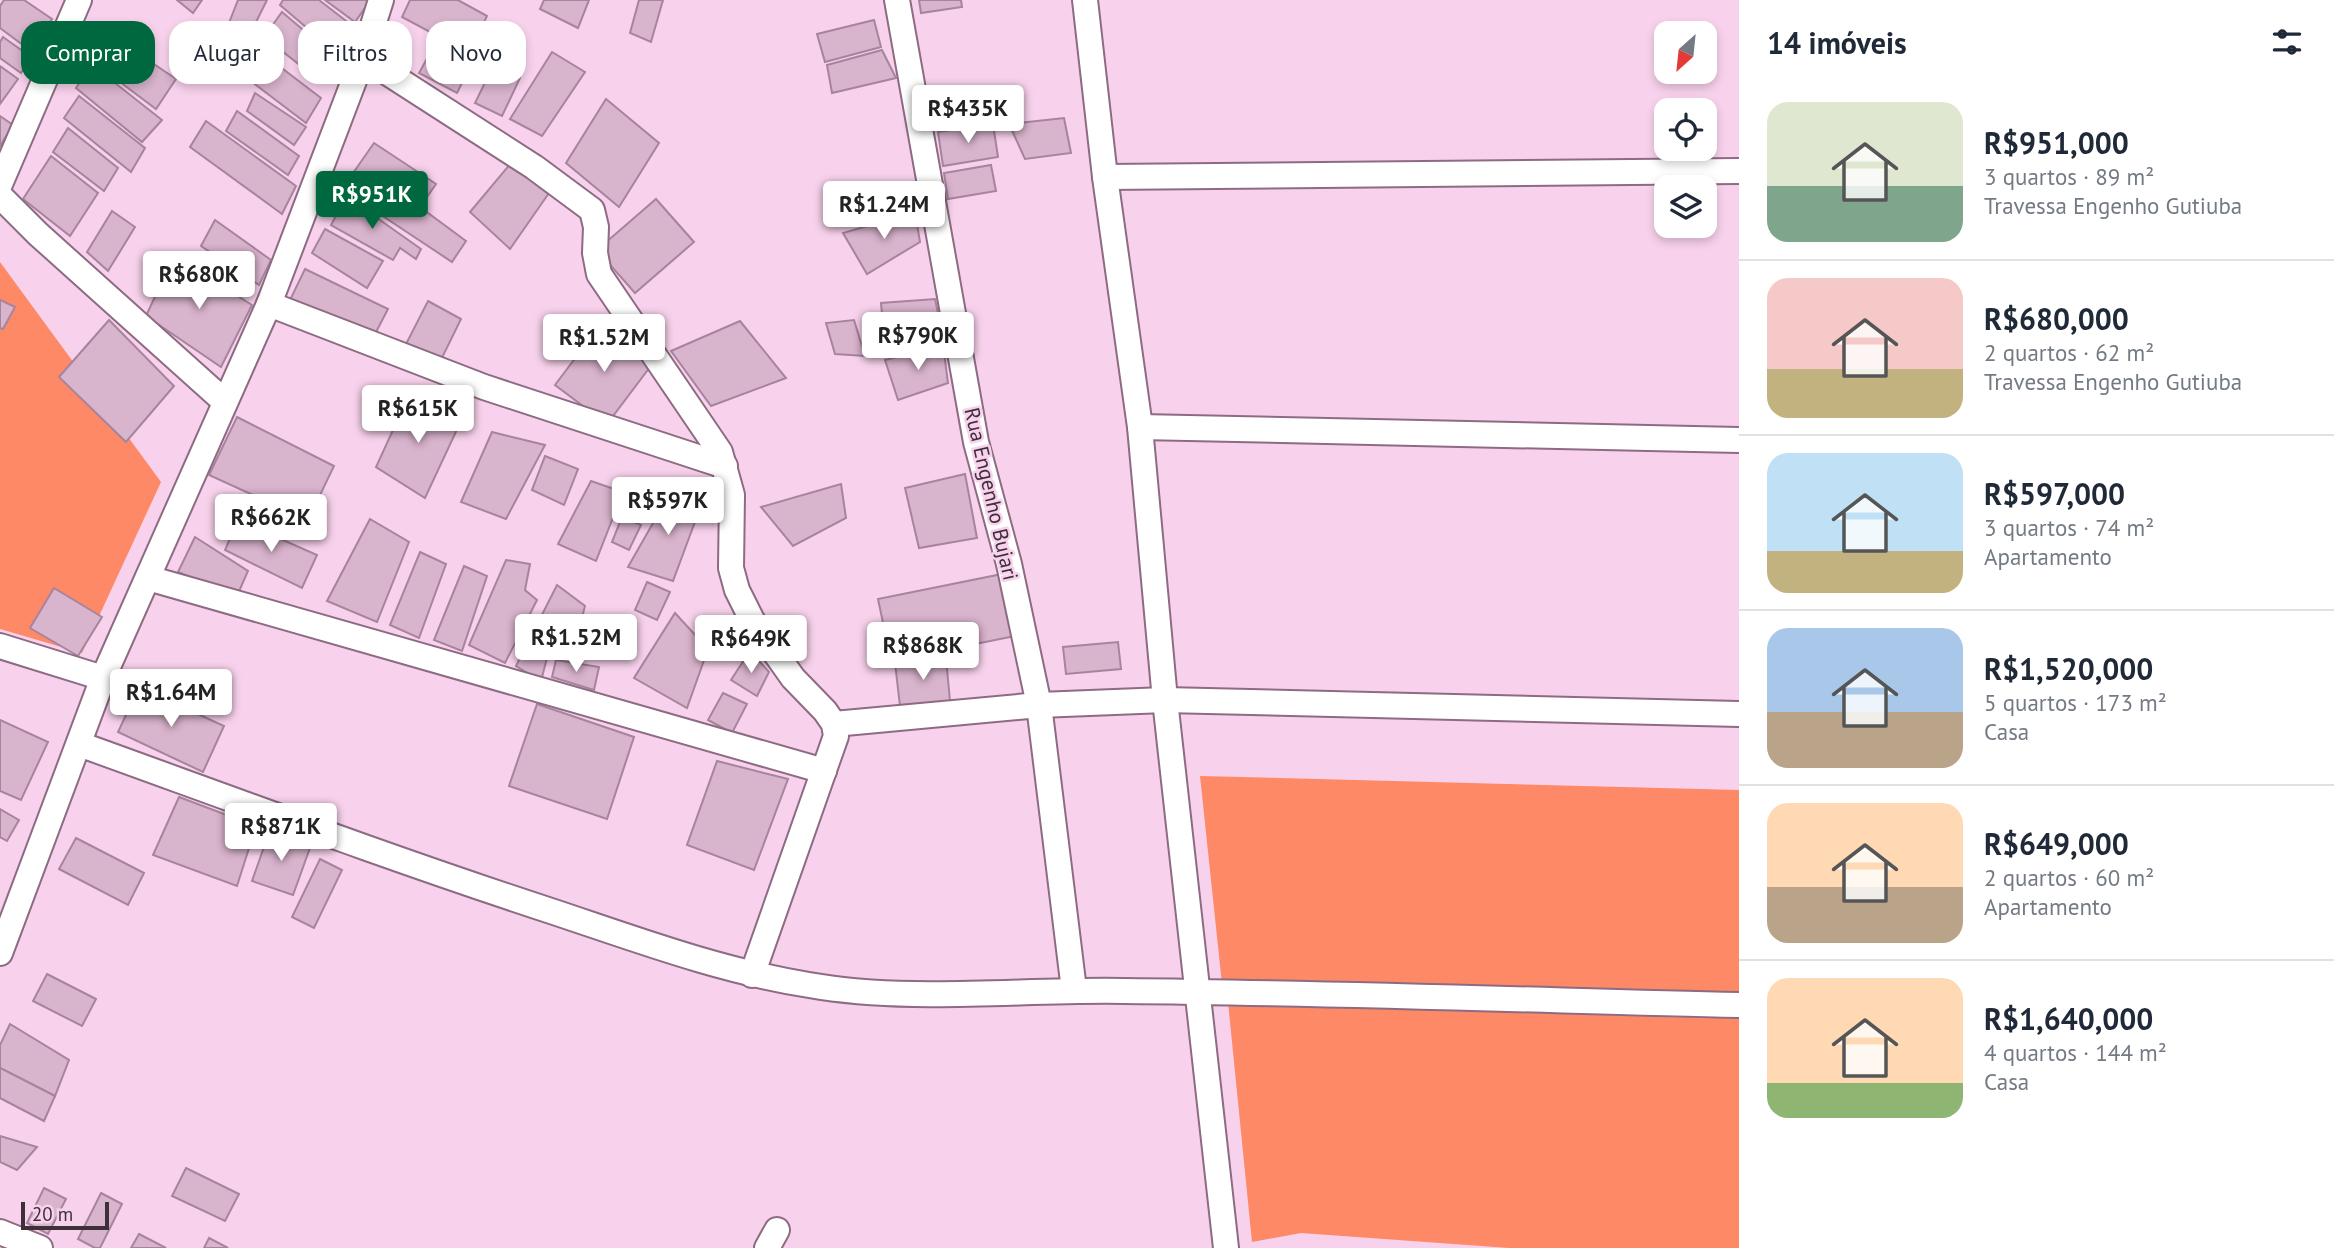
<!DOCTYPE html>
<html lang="pt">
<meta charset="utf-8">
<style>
:root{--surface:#fff;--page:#f6f6f7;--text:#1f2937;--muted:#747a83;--line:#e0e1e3;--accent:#00683e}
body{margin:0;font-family:"PT Sans",sans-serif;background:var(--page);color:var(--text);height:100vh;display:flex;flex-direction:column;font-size:26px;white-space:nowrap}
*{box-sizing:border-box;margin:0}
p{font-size:23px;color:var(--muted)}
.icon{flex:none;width:38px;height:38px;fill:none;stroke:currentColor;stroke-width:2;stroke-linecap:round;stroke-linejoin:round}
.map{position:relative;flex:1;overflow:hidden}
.side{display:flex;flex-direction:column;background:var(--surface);width:595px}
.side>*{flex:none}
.banner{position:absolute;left:21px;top:21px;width:665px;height:63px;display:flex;gap:14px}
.needle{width:46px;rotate:207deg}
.fabs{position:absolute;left:1654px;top:21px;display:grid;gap:14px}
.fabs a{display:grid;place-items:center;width:63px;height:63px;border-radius:14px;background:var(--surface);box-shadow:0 4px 10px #0003;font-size:35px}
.scale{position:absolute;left:21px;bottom:18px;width:88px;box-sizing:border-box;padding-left:7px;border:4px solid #3e2f39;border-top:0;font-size:19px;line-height:24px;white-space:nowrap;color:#3e2f39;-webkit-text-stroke:5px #f8d2ec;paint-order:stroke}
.price{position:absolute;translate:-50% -60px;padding:0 16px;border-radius:7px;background:#fff;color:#222;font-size:23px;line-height:46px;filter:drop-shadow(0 2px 4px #0008)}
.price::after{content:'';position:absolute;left:50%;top:42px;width:21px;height:16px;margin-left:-10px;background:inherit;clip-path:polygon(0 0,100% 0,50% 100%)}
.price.selected{background:var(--accent);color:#fff}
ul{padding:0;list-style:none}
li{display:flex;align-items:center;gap:21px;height:175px;padding:0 28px}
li+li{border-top:2px solid var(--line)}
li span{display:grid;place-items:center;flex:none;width:196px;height:140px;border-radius:21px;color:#555}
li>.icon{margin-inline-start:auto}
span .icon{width:84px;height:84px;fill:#fffc;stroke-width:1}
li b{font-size:30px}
h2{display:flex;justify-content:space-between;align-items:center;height:84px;padding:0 28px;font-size:30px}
.pill{padding:0 24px;border-radius:21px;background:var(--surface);box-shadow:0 4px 10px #0003;font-size:24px;line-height:63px}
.pill.selected{background:var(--accent);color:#fff}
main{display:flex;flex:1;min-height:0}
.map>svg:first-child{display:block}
.forest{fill:#fd8966}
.building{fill:#d9b4cd;stroke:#a7849d;stroke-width:2}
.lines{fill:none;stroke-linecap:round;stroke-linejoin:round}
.street-casing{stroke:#8d6b82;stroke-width:28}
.street{stroke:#fff;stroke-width:24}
.labels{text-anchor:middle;stroke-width:5;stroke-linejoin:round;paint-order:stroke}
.street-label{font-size:21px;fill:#3e2f39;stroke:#f8d2ec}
</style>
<main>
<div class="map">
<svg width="1739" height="1248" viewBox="0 0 1739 1248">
<rect width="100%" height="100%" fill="#f8d2ec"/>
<g class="forest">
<path d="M0,262L161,482L82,653L0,629Z"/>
<path d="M1200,776L1739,790V994L1222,984Z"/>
<path d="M1227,992L1739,1005V1248H1509L1301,1233L1252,1242Z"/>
</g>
<g class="building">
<path d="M4,0H24L52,19L31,51L0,28V6Z"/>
<path d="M177,0H202L193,13Z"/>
<path d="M238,0H267L247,40L227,28Z"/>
<path d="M283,0H319L350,24L334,51L280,5Z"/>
<path d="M325,0H366L369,2L355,22Z"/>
<path d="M410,0H458L487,16L469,53L402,17Z"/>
<path d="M544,0H589L578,28L540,9Z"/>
<path d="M639,0H663L651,42L630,33Z"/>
<path d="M919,0H961L962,7L921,13Z"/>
<path d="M282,12L335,57L319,80L264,37Z"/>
<path d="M874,20L881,47L825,62L817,34Z"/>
<path d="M3,37L31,57L21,73L0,58V42Z"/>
<path d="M117,39L176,79L156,109L100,67Z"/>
<path d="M433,48L469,69L457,93L419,73Z"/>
<path d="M882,50L896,78L832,93L827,65Z"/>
<path d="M552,52L585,72L542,136L510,119Z"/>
<path d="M266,56L321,98L306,123L252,82Z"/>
<path d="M91,64L162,120L142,142L76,88Z"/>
<path d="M494,64L520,78L502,116L475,103Z"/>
<path d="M0,66L18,79L0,104Z"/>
<path d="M255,93L306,127L294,145L247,111Z"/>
<path d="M79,96L145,148L131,172L64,118Z"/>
<path d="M606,99L659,143L619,207L566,163Z"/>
<path d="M237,111L299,156L288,175L226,131Z"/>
<path d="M0,116L13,125L0,146Z"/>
<path d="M1064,118L1071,153L1025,159L1009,124Z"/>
<path d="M206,121L296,186L282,214L190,147Z"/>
<path d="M993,124L998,157L943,166L938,132Z"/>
<path d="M68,128L118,168L104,191L53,152Z"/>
<path d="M374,143L436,184L420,207L466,241L452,262L342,189Z"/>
<path d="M51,156L98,193L70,236L23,199Z"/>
<path d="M511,163L549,193L510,249L470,212Z"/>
<path d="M991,165L996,191L948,199L944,173Z"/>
<path d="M346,196L421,249L416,259L400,248L393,260L331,225Z"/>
<path d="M656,199L694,242L635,293L597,250Z"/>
<path d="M112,211L135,227L108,271L87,252Z"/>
<path d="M915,212L920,242L867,274L843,233Z"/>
<path d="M215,220L271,260L259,285L201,246Z"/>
<path d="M325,229L383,261L367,288L312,253Z"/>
<path d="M174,256L252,305L221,367L146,316Z"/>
<path d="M305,269L388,309L374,336L290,300Z"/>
<path d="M935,299L940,323L884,337L881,303Z"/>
<path d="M0,300L15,307L3,329L0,328Z"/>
<path d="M428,301L461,319L439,364L405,346Z"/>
<path d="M109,320L174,386L126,442L59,377Z"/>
<path d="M854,320L865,356L835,354L826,323Z"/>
<path d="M740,321L786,378L711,406L671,351Z"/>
<path d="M601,324L653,363L607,424L555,385Z"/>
<path d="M943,345L948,383L898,400L885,360Z"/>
<path d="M410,393L461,421L425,498L376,467Z"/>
<path d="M237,417L334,466L308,520L209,475Z"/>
<path d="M492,432L545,445L506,519L461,502Z"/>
<path d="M545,456L578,469L564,505L532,490Z"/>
<path d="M965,474L977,538L919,548L905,488Z"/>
<path d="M591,481L623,492L596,561L558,544Z"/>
<path d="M841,484L846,518L793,546L761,507Z"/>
<path d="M673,488L702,503L673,581L628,567Z"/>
<path d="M622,517L641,525L629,550L612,542Z"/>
<path d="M370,519L409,542L377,622L327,601Z"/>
<path d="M238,520L317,555L302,588L225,550Z"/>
<path d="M195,537L248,571L237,596L178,572Z"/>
<path d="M420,552L446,564L419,638L390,625Z"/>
<path d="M506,560L530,564L525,590L537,600L505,663L469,645Z"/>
<path d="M464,566L487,576L462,651L434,640Z"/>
<path d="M1002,574L1015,636L891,661L878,599Z"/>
<path d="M647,582L670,592L657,620L635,610Z"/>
<path d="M557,585L585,606L575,644L547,658L541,681L516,666Z"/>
<path d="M54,588L102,617L78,656L30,628Z"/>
<path d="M675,613L708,649L687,708L634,678Z"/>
<path d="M1118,642L1121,669L1066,674L1063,647Z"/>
<path d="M750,651L769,672L757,696L731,680Z"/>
<path d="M946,658L950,701L900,706L895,663Z"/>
<path d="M556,660L599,667L594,690L552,677Z"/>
<path d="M139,687L224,726L203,772L118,732Z"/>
<path d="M723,693L747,704L732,733L708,720Z"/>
<path d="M537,704L634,737L607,819L509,786Z"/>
<path d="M0,720L48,742L21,800L0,791Z"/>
<path d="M717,761L788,779L754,870L687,845Z"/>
<path d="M179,797L256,826L237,886L153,855Z"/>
<path d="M0,809L19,820L7,841L0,837Z"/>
<path d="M270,830L311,845L293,895L252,881Z"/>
<path d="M76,838L144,873L128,905L59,869Z"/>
<path d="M320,859L342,870L314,928L292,917Z"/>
<path d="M47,974L96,999L82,1026L33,1001Z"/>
<path d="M10,1024L69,1060L55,1096L0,1068V1045Z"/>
<path d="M0,1068L55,1096L44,1121L0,1098Z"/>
<path d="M0,1136L37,1147L17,1170L0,1162Z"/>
<path d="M186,1168L239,1194L225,1221L172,1196Z"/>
<path d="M44,1188L66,1199L48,1234L27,1223Z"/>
<path d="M101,1193L122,1204L100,1248H95L78,1239Z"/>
<path d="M139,1234L166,1248H131Z"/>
<path d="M209,1238L228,1248H204Z"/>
</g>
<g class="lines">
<g class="street-casing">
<g id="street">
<path d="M897,0L976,442L1009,564L1039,705L1074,990"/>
<path d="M1085,0L1105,177L1140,427L1165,700L1226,1248"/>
<path d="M363,57L534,167L592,210L596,227L595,253L599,274L720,452L732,495L731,568L737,590L752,620L793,678L825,711L834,724L836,736L752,975"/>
<path d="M1105,177L1739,171"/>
<path d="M0,184L79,0"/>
<path d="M0,196L38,234L224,401"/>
<path d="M269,304L484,387L725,466"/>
<path d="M1140,427L1739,440"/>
<path d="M148,578L824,771"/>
<path d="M0,646L103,678"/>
<path d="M834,724L1039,705L1165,700L1739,714"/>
<path d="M79,744C237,801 395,860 554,912C638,940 721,971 809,985C912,1003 1020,989 1124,991C1329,993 1534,1000 1739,1005"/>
<path d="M0,953L103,678L269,304L363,57L381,0"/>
<path d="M0,1232L40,1248"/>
<path d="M767,1248L777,1230"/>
</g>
</g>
<use href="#street" class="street"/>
</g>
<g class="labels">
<g class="street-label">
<text transform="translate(991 494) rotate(77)" y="7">Rua Engenho Bujari</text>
</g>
</g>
</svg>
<div class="fabs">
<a><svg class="needle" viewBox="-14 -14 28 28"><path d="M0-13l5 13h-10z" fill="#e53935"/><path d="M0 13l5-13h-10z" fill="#747a83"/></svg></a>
<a><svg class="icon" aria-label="locate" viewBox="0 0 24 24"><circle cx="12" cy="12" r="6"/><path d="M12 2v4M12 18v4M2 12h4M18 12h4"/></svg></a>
<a><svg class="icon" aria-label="layers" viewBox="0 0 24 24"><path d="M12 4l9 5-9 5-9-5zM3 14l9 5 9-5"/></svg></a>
</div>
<div class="scale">20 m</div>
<b class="price" style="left:968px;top:145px">R$435K</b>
<b class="price selected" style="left:372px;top:231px">R$951K</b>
<b class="price" style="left:884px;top:241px">R$1.24M</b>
<b class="price" style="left:199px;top:311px">R$680K</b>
<b class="price" style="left:918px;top:372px">R$790K</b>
<b class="price" style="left:604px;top:374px">R$1.52M</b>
<b class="price" style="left:418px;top:445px">R$615K</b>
<b class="price" style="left:668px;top:537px">R$597K</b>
<b class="price" style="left:271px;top:554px">R$662K</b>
<b class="price" style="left:576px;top:674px">R$1.52M</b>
<b class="price" style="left:751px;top:675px">R$649K</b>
<b class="price" style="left:923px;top:682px">R$868K</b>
<b class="price" style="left:171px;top:729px">R$1.64M</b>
<b class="price" style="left:281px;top:863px">R$871K</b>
<div class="banner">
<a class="pill selected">Comprar</a>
<a class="pill">Alugar</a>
<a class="pill">Filtros</a>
<a class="pill">Novo</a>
</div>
</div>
<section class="side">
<h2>14 imóveis<svg class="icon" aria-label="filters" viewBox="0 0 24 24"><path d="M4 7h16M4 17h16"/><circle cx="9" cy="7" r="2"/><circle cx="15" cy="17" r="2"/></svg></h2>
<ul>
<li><span style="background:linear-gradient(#dfe7d0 60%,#7fa58c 0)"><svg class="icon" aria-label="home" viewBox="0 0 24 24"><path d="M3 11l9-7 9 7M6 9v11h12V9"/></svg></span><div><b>R$951,000</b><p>3 quartos · 89 m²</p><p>Travessa Engenho Gutiuba</p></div></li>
<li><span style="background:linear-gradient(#f6c9c9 65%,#c2b280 0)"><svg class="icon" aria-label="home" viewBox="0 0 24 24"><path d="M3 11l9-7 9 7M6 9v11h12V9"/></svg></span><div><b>R$680,000</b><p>2 quartos · 62 m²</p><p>Travessa Engenho Gutiuba</p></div></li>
<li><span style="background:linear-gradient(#bfe0f5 70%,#c2b280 0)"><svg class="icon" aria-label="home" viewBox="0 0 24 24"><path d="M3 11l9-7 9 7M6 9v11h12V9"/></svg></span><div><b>R$597,000</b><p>3 quartos · 74 m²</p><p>Apartamento</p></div></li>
<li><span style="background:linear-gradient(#a9c7e8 60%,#b9a48a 0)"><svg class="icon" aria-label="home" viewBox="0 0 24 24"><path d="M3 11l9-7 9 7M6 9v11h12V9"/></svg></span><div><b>R$1,520,000</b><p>5 quartos · 173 m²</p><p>Casa</p></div></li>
<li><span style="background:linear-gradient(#ffd9b3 60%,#b9a48a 0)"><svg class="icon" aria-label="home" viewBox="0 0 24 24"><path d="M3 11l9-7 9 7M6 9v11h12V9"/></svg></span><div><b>R$649,000</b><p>2 quartos · 60 m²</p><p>Apartamento</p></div></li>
<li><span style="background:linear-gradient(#ffd9b3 75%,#8fb573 0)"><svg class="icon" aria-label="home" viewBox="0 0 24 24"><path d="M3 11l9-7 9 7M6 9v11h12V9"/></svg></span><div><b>R$1,640,000</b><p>4 quartos · 144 m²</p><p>Casa</p></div></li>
</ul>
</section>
</main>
